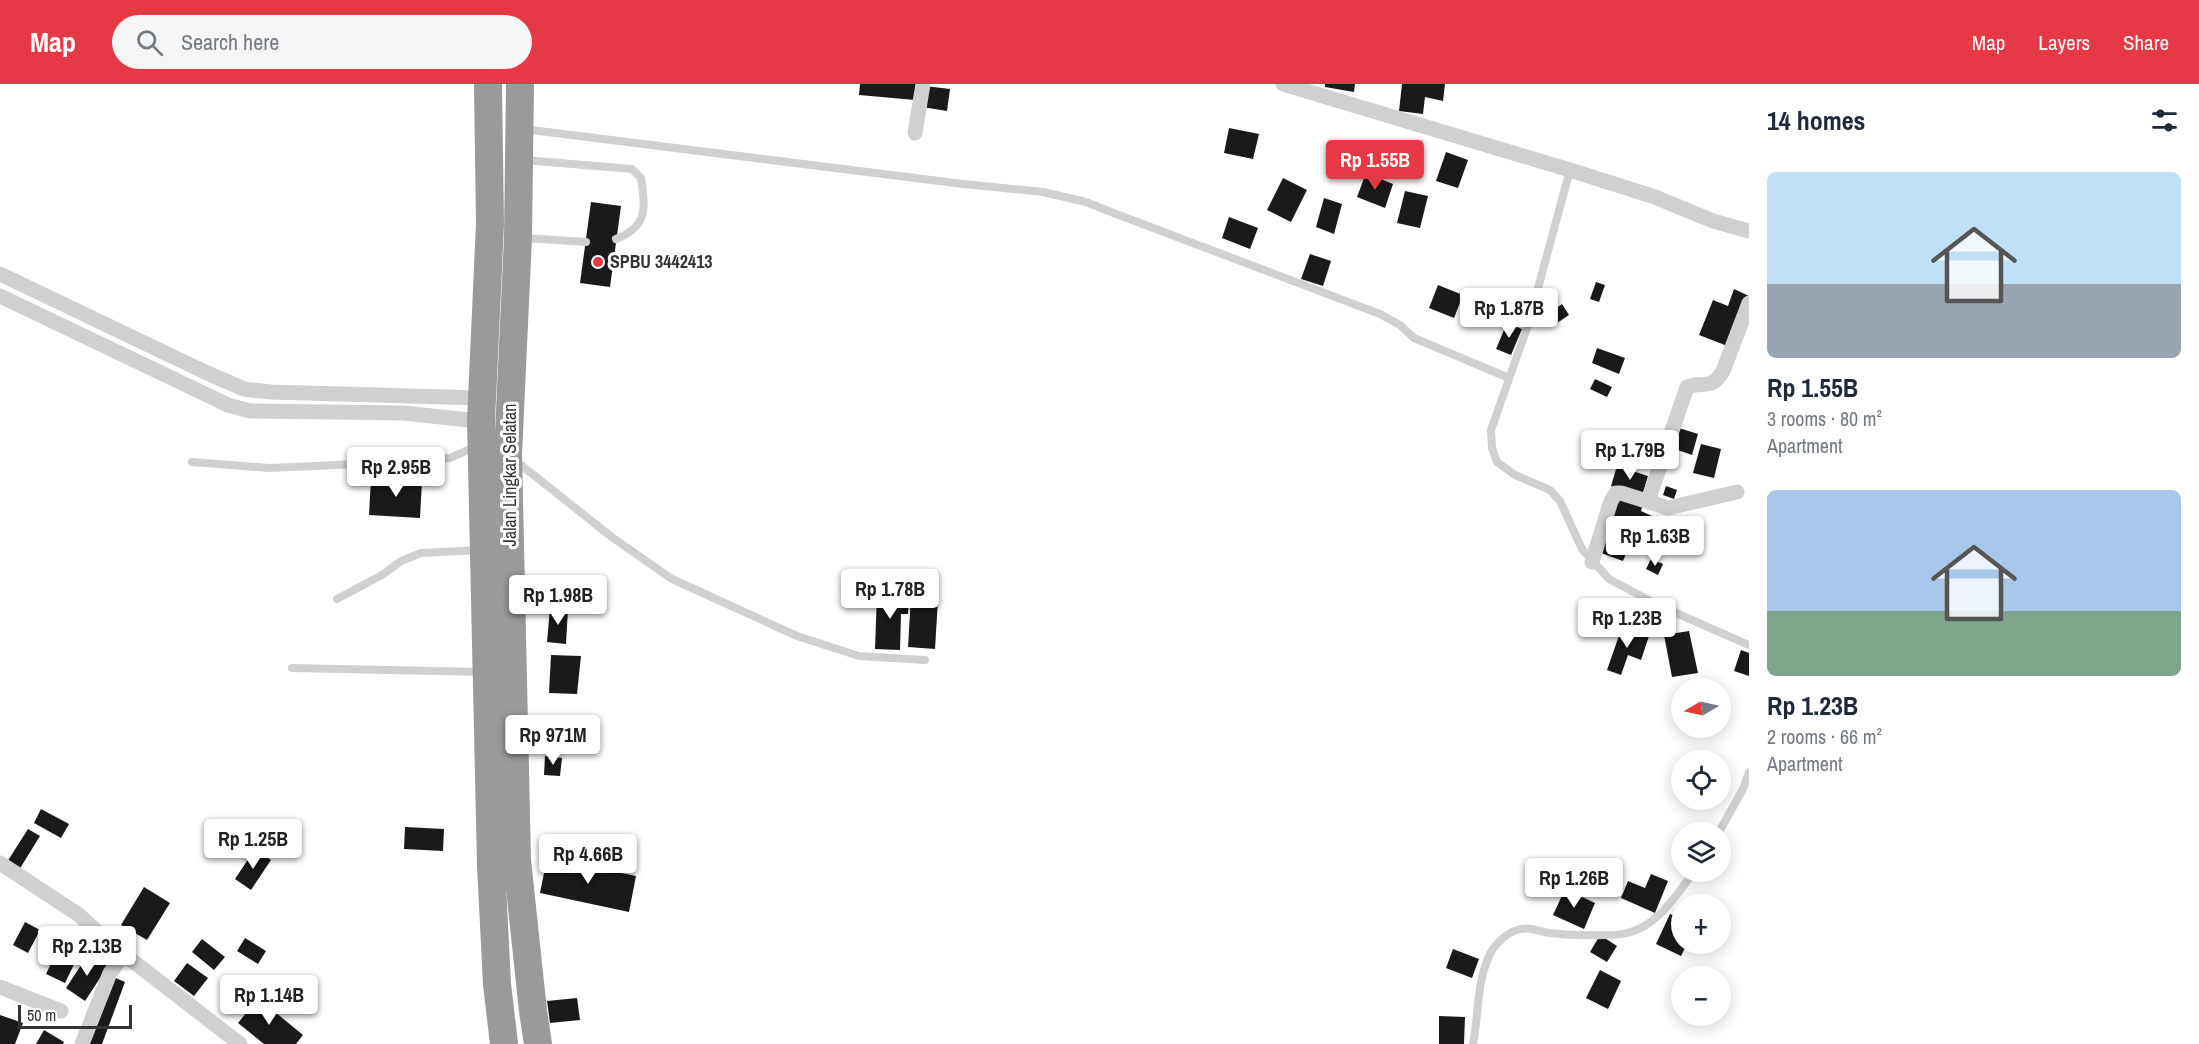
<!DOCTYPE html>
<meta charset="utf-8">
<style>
:root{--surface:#fff;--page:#f6f6f7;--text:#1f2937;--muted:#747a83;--accent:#e63946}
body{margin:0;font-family:"Archivo Narrow",sans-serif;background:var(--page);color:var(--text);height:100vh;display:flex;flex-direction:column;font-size:22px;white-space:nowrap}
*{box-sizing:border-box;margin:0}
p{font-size:20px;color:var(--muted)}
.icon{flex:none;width:33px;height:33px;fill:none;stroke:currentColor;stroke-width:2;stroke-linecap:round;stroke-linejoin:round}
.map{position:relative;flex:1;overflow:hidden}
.panel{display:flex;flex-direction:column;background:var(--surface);width:450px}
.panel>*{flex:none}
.needle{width:39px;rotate:261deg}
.buttons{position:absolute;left:1671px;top:594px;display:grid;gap:12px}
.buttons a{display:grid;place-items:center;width:60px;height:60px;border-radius:50%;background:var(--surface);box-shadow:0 3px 15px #0003;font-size:30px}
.scale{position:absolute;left:18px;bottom:15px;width:114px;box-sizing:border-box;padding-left:6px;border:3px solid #333;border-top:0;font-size:16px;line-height:21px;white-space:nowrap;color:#333;-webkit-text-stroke:4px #fff;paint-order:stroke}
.price{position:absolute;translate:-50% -51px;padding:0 14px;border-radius:6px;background:#fff;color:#222;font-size:20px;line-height:39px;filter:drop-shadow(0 2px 3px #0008)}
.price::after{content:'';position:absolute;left:50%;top:36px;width:18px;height:14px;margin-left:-9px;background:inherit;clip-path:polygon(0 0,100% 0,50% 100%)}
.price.on{background:var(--accent);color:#fff}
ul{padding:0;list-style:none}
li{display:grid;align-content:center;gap:12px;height:318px;padding:0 18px}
li span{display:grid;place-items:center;height:186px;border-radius:9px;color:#555}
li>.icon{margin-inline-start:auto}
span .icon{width:108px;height:108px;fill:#fffc;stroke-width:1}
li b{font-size:26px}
h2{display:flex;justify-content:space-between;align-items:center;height:72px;padding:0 18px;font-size:26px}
header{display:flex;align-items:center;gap:36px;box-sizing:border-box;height:84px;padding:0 30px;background:var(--accent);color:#fff}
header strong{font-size:28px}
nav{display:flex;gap:33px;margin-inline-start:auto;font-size:21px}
.search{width:420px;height:54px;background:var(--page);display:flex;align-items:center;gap:15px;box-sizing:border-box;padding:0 21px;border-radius:33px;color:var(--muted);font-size:22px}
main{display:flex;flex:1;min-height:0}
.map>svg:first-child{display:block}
.building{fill:#1a1a1a}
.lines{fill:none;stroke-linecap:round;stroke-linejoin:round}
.lane{stroke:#d0d0d0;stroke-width:8}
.street{stroke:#d0d0d0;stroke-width:15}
.highway{stroke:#9a9a9a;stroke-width:28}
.poi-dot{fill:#e63946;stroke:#fff;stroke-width:2}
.labels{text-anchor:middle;stroke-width:6;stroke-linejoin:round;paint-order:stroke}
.poi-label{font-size:18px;font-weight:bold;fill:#333;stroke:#fff;text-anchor:start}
.street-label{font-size:18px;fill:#333;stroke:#fff}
</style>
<header>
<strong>Map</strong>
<div class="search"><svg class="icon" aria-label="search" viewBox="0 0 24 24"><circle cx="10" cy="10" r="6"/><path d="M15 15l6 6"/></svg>Search here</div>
<nav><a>Map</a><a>Layers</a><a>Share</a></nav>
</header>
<main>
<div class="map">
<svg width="1749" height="960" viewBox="0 0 1749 960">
<rect width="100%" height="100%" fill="#fff"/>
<g class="building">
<path d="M860,0H916L915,16L859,11Z"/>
<path d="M1325,0H1355L1354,8L1325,3Z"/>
<path d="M1402,0H1445L1443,17L1425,13L1423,30L1399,27Z"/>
<path d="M925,2L950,5L947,27L922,23Z"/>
<path d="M1229,44L1259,50L1253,75L1224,69Z"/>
<path d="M1446,68L1468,76L1458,104L1436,97Z"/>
<path d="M1366,89L1393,100L1385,124L1357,113Z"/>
<path d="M1283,94L1307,106L1291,138L1267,126Z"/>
<path d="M1405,107L1428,112L1420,144L1397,139Z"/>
<path d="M1324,114L1342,120L1334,150L1316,143Z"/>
<path d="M591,118L621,122L610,203L580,199Z"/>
<path d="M1229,133L1258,144L1250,165L1222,154Z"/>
<path d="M1310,170L1331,177L1323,202L1301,195Z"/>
<path d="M1596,198L1605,201L1599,218L1590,215Z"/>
<path d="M1438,201L1463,211L1454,234L1429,224Z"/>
<path d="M1734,205L1749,212L1730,263L1699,251L1713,216L1728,222Z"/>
<path d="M1562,220L1569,231L1554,241L1547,231Z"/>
<path d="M1507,239L1522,245L1511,271L1496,265Z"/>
<path d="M1597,264L1625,274L1619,290L1592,279Z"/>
<path d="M1595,295L1612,303L1607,313L1590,305Z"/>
<path d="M1679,344L1698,350L1692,371L1672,364Z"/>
<path d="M1701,360L1721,365L1714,394L1693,389Z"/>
<path d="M1617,382L1648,392L1642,412L1611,402Z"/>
<path d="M371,395L422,397L420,434L369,431Z"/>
<path d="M1666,402L1677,406L1674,415L1663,411Z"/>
<path d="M1619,411L1643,420L1641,427L1652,432L1645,451L1634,447L1631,454L1607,445Z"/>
<path d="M1607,451L1630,460L1623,477L1601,469Z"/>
<path d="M1651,475L1663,480L1658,491L1646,485Z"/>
<path d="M877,509L909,510L908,530H901L900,566L875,565Z"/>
<path d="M911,513L938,515L935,565L908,563Z"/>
<path d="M550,524L568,525L566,560L547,558Z"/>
<path d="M1622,543L1649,552L1641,576L1628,571L1621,591L1607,586Z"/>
<path d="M1689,547L1698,589L1672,593L1664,551Z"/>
<path d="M1741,566L1749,569V592L1734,587Z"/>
<path d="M551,571L581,572L577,610L549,609Z"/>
<path d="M1699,598L1713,604H1696Z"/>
<path d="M559,637L560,668L548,669L546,638Z"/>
<path d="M545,672L562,674L560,692L544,691Z"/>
<path d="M41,725L69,740L61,754L34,739Z"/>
<path d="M405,743L444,745L443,767L404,765Z"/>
<path d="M28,745L40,752L19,786L7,778Z"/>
<path d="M255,765L271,776L251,806L235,795Z"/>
<path d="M547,774L636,792L629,828L540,809Z"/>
<path d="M1651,790L1668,797L1655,829L1621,814L1628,797L1645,804Z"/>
<path d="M144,803L170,819L147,856L121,841Z"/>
<path d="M1565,805L1595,819L1584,845L1553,831Z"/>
<path d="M1670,830L1682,835V860H1687L1681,872L1656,860Z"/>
<path d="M25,838L40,846L28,869L13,861Z"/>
<path d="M1600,851L1617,862L1607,878L1590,868Z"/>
<path d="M245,854L266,867L258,880L237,867Z"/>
<path d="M202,855L225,873L214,886L192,868Z"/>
<path d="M59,863L78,872L65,899L46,890Z"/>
<path d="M1453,865L1479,875L1472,894L1446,884Z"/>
<path d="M89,869L108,882L85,917L66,904Z"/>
<path d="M187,879L208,894L194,912L174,897Z"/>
<path d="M1600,886L1621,897L1608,925L1586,914Z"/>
<path d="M111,892L125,898L102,960H86Z"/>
<path d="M258,914L303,951L296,960H264L238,939Z"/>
<path d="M577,914L580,936L550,939L547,917Z"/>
<path d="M0,931L23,939L15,960H0Z"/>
<path d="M1439,932L1465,933L1464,960H1439Z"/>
<path d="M44,946L64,958L63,960H36Z"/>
</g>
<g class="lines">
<g class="lane">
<path d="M523,45L963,100L1043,108L1086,118L1111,128L1380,230L1400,241L1414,254L1509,294"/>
<path d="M524,76L632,85L641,94C645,124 649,142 616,155"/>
<path d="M1570,86L1528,241L1491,346L1492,364L1497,378L1515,391L1550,406L1560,417L1582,465L1609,495L1660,522L1749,561"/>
<path d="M525,154L586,158"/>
<path d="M516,377L613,454L672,495L797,552L859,572L925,576"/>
<path d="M192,378L269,384L359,380L450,374L477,362"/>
<path d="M337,515L382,491L401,477L421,469L480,466"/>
<path d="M292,584L483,588"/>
<path d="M1719,748L1743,705L1749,688"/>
<path d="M1473,960C1479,931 1476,899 1490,870C1495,860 1507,849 1517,846C1527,842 1539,847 1549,849C1566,851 1612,853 1627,849C1658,842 1676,811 1694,788"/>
</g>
<g class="street">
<path d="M1283,0L1570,86L1655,113L1713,137L1749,147"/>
<path d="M915,49L923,0"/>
<path d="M0,190L205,288L244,305L271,308L481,314L486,317"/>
<path d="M0,212L228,321L250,327L404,329L487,338"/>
<path d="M1648,417L1687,303C1704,296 1710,308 1723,287L1749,219"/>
<path d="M1592,478L1611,417L1616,409H1621L1668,424L1737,408"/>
<path d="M0,779L79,831L112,861L240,960"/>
<path d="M0,903L61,927"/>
<path d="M82,960L110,889L124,870"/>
</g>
<g class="highway">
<path d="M488,0L490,140L481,337L491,781L497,900L504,960"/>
<path d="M520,0L518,153L508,370L517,776L533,927L538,960"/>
</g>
</g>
<circle class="poi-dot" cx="598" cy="178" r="6"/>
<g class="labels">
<g class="poi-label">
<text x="610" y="184">SPBU 3442413</text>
</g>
<g class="street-label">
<text transform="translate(510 391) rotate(-90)" y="6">Jalan Lingkar Selatan</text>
</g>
</g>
</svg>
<div class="buttons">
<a><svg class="needle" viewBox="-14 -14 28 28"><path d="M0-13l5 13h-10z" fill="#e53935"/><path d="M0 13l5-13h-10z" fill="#747a83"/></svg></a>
<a><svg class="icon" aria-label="locate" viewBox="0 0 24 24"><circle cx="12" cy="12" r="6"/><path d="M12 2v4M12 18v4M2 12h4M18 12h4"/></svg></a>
<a><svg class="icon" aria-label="layers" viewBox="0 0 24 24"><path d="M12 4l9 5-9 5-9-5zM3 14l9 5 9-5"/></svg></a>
<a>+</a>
<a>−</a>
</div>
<div class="scale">50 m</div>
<b class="price on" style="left:1375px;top:107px">Rp 1.55B</b>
<b class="price" style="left:1509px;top:255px">Rp 1.87B</b>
<b class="price" style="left:1630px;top:397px">Rp 1.79B</b>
<b class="price" style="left:396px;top:414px">Rp 2.95B</b>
<b class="price" style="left:1655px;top:483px">Rp 1.63B</b>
<b class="price" style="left:890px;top:536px">Rp 1.78B</b>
<b class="price" style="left:558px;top:542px">Rp 1.98B</b>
<b class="price" style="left:1627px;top:565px">Rp 1.23B</b>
<b class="price" style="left:553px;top:682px">Rp 971M</b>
<b class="price" style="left:253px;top:786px">Rp 1.25B</b>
<b class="price" style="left:588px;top:801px">Rp 4.66B</b>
<b class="price" style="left:1574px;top:825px">Rp 1.26B</b>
<b class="price" style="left:87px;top:893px">Rp 2.13B</b>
<b class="price" style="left:269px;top:942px">Rp 1.14B</b>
</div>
<section class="panel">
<h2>14 homes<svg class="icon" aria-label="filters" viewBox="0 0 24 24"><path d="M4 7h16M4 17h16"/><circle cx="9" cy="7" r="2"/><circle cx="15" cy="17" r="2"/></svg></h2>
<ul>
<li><span style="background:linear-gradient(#bfe0f5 60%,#9aa5b1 0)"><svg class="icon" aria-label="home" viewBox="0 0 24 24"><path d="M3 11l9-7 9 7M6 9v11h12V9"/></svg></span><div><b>Rp 1.55B</b><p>3 rooms · 80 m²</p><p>Apartment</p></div></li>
<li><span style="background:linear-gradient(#a9c7e8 65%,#7fa58c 0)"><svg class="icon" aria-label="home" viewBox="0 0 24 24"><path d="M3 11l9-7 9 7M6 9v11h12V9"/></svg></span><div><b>Rp 1.23B</b><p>2 rooms · 66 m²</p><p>Apartment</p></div></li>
</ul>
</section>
</main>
